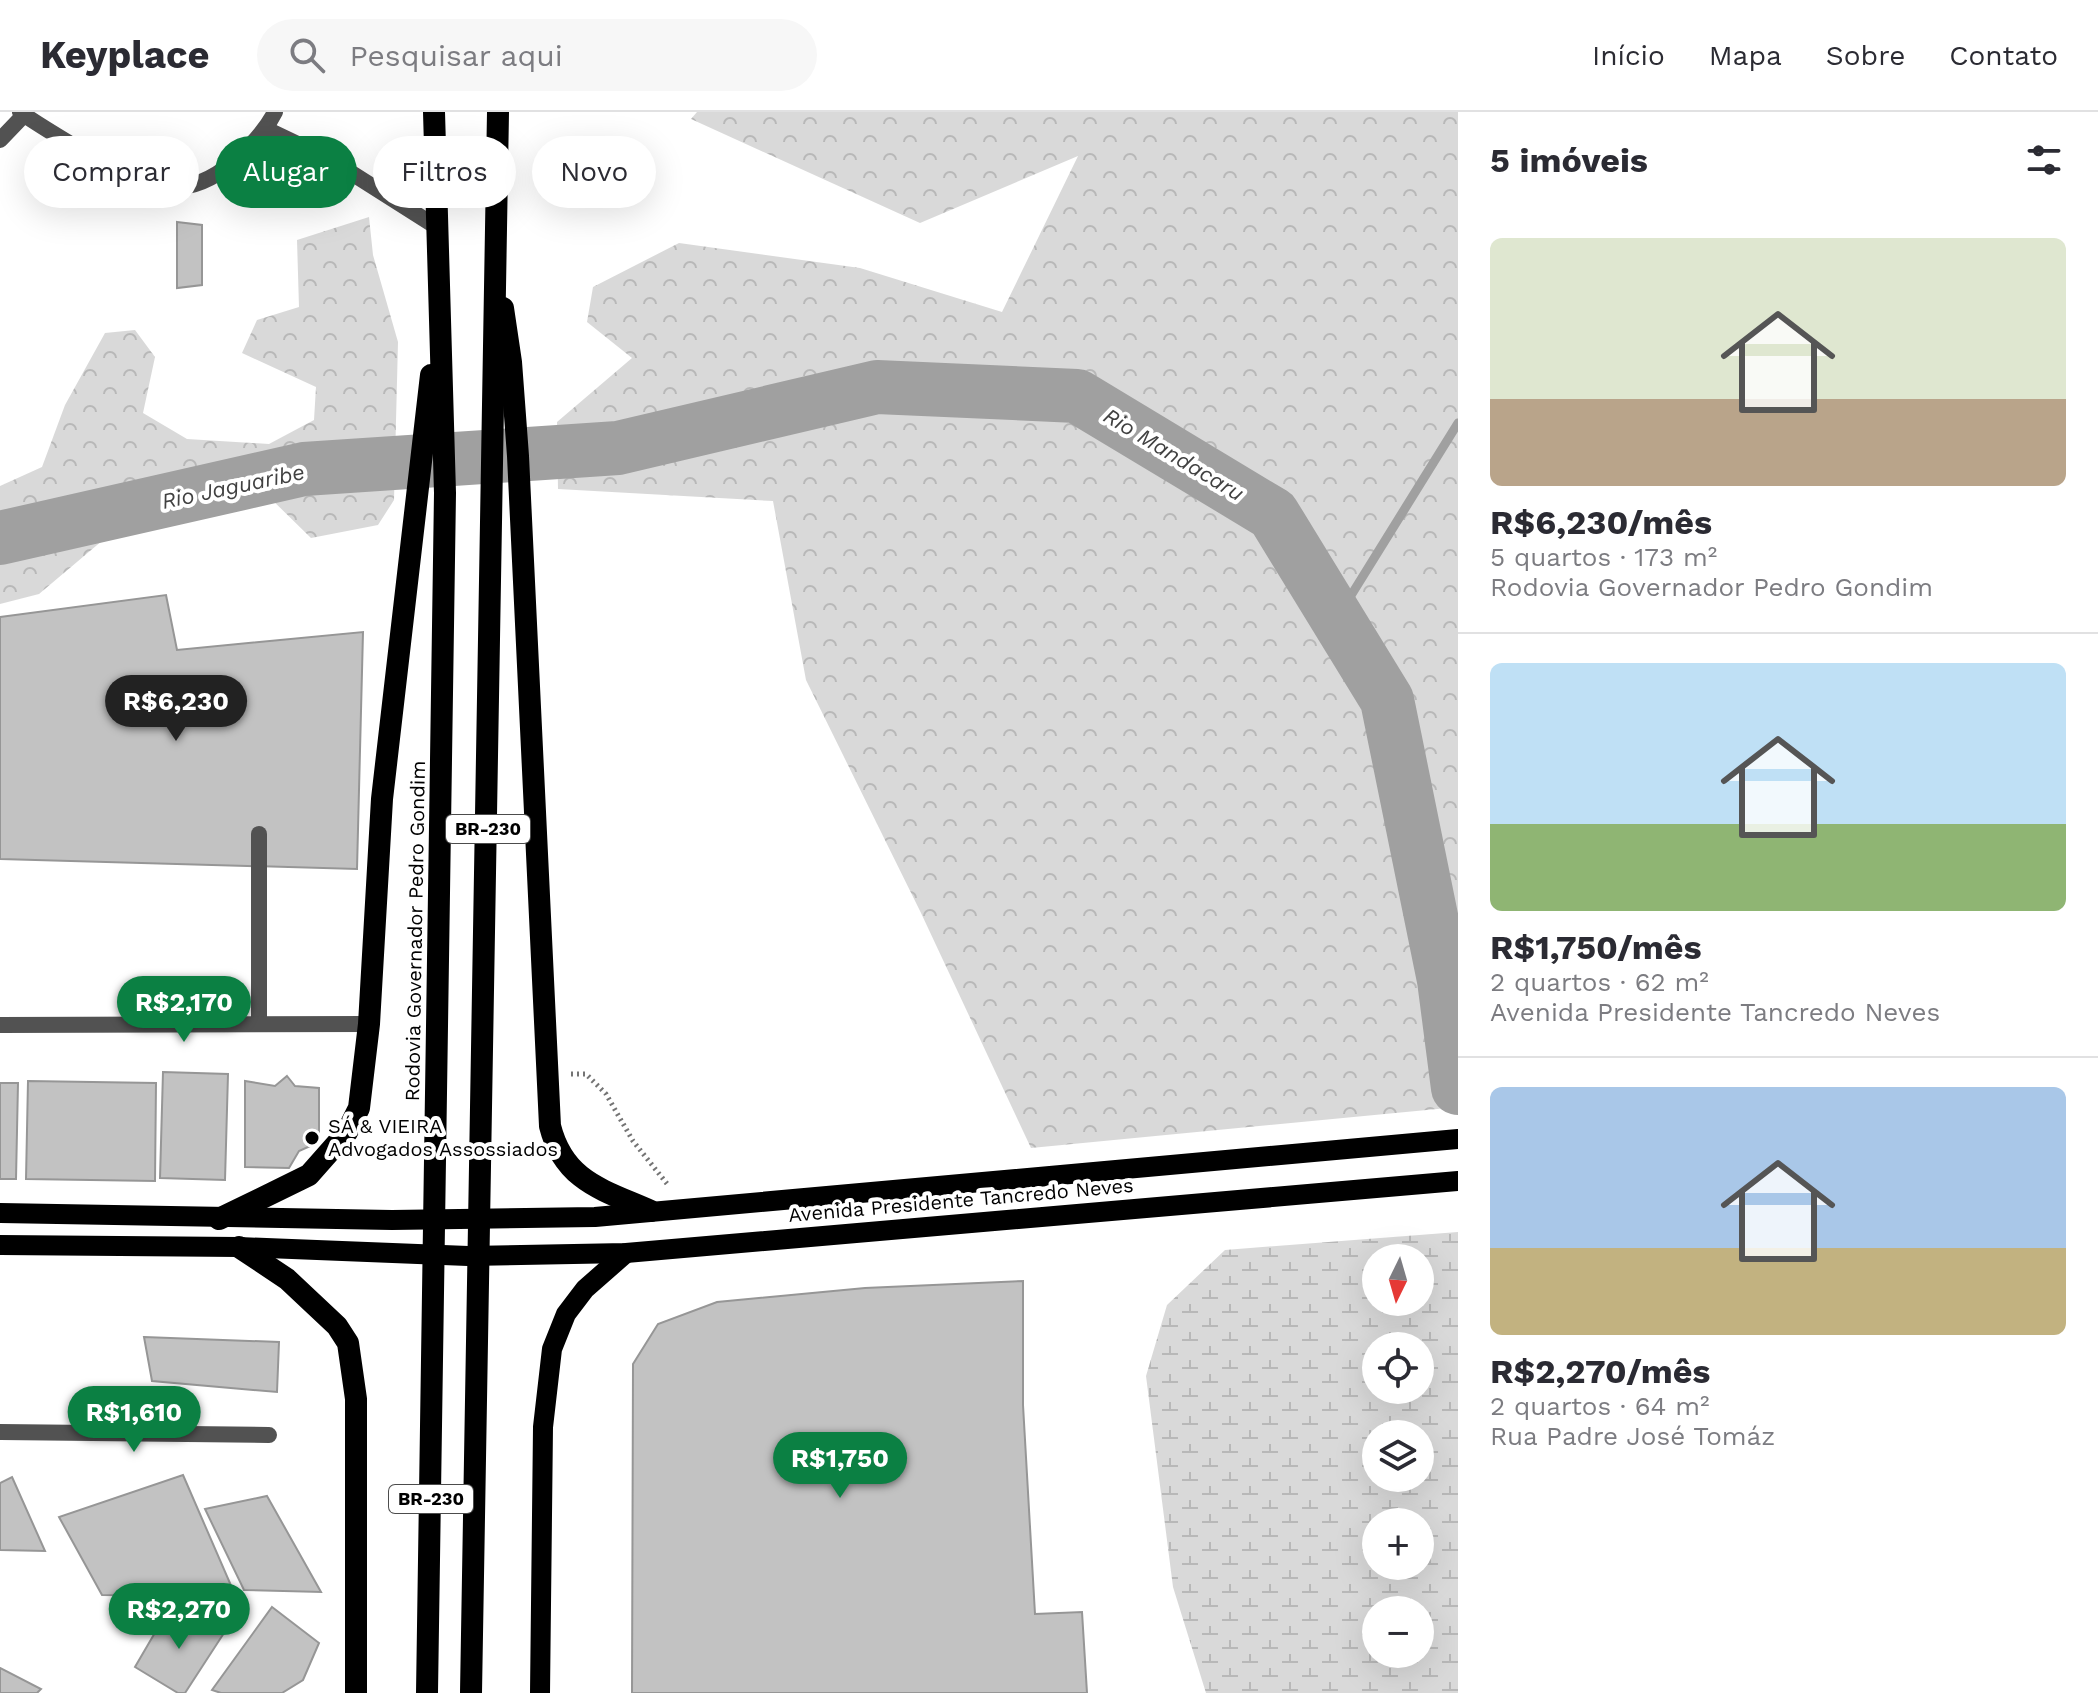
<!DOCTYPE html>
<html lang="pt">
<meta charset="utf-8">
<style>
:root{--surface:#fff;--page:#f7f7f7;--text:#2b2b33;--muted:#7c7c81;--line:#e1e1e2;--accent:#0b8043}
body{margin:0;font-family:"Work Sans",sans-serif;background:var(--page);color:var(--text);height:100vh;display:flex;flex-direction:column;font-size:30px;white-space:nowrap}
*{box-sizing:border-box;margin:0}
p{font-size:26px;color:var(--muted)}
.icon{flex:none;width:44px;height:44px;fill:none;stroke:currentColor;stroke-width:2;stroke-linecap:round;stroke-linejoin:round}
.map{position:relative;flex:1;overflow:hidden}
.side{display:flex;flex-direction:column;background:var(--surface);width:640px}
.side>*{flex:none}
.banner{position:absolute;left:24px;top:24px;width:760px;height:72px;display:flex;gap:16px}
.needle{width:52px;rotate:185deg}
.fabs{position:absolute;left:1362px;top:1132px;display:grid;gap:16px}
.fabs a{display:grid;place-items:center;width:72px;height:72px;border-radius:50%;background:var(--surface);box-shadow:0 8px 32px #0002;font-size:40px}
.price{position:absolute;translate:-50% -68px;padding:0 18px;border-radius:28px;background:var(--accent);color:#fff;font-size:26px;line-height:52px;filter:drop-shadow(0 2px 4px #0008)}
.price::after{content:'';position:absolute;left:50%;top:48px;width:24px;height:18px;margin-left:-12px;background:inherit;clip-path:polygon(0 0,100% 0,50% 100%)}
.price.current{background:#222;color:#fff}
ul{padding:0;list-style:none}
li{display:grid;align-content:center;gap:16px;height:424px;padding:0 32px}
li+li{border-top:2px solid var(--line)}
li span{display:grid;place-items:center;height:248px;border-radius:12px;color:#555}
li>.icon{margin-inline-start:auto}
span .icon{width:144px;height:144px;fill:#fffc;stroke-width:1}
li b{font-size:34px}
h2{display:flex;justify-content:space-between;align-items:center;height:96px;padding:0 32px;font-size:34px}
.tag{padding:0 28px;border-radius:36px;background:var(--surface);box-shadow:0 8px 32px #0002;font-size:28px;line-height:72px}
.tag.current{background:var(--accent);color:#fff}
header{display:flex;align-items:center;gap:48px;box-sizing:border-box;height:112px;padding:0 40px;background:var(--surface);border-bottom:2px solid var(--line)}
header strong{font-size:38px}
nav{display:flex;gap:44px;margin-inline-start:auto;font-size:28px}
.search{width:560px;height:72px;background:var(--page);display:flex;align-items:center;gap:20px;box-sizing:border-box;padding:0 28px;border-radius:44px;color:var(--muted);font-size:30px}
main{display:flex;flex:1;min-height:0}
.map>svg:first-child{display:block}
.forest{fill:url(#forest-crowns)}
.wetland{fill:url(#wetland-marsh);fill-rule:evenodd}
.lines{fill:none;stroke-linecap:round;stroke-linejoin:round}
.stream{stroke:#a0a0a0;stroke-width:9}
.river{stroke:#a0a0a0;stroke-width:54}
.building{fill:#c2c2c2;stroke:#969696;stroke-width:2}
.path{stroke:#747474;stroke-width:5;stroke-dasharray:2 4;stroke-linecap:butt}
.service{stroke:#525252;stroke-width:16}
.minor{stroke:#525252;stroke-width:16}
.tertiary{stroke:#525252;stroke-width:16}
.primary{stroke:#000;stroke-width:20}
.trunk{stroke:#000;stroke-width:22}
.poi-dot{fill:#000;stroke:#fff;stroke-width:3}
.labels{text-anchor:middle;stroke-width:8;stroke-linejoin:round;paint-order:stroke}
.shield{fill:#fff;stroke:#4c4c4c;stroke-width:2}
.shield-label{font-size:18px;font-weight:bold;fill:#000}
.street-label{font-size:20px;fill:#000;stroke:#fff}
.poi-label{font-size:20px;fill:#000;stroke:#fff;text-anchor:start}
.water-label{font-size:22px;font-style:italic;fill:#414141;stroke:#fff}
</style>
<header>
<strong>Keyplace</strong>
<div class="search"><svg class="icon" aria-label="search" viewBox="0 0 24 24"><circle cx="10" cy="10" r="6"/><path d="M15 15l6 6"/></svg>Pesquisar aqui</div>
<nav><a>Início</a><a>Mapa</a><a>Sobre</a><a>Contato</a></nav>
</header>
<main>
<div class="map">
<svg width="1458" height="1581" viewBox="0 0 1458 1581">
<defs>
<pattern id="forest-crowns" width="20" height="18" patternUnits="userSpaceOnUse" patternTransform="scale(2)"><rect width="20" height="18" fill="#d9d9d9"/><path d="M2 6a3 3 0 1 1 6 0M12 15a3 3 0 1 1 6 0" fill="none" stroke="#b8b8b8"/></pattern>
<pattern id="wetland-marsh" width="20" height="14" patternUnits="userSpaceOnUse" patternTransform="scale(2)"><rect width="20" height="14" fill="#d9d9d9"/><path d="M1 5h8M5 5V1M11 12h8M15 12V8" fill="none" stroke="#b8b8b8"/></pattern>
</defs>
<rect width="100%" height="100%" fill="#fff"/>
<g class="forest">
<path d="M697,0H1458V995L1031,1036L921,801L806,568L773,389L558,377L557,310L632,246L587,210L593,175L679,131L860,156L1002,200L1078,44L920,111L691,7Z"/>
<path d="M369,105L373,143L398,230L394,388L378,413L311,426L261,377L122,412L39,482L0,492V374L42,355L65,293L105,221L135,218L155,245L143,301L187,327L269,332L314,308L316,275L242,241L257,208L299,195L297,128Z"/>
</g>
<path class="wetland" d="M1458,1120V1581H1206L1173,1475L1146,1264L1167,1193L1225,1138ZM1376,1146H1420V1190H1376ZM1376,1234H1420V1278H1376ZM1376,1322H1420V1366H1376ZM1376,1410H1420V1454H1376ZM1376,1498H1420V1542H1376Z"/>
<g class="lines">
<path class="stream" d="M1337,506L1458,311"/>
<path class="river" d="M0,426L304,357L618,336L877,275L1077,284L1273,402L1387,588L1444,868L1458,976"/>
</g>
<g class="building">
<path d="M177,110L202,113V173L177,176Z"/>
<path d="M166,483L177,538L363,520L357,757L0,747V505Z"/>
<path d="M163,960L228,962L225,1068L160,1066Z"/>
<path d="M287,964L295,974L319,976V1030L299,1039L289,1056L245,1055V969L275,974Z"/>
<path d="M28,969L156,971L155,1069L26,1067Z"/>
<path d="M0,971H18L16,1067H0Z"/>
<path d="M1023,1169V1293L1035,1502L1082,1500L1087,1581H632L633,1252L658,1212L717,1190L865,1176Z"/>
<path d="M144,1225L279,1230L277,1280L152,1269Z"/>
<path d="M183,1363L236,1485L102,1483L59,1405Z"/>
<path d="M12,1365L45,1439L0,1438V1371Z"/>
<path d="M267,1384L321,1480L244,1478L205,1397Z"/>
<path d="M170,1495L224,1521L185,1581H178L135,1555Z"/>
<path d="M272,1495L319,1531L303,1568L282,1581H221L212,1578Z"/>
<path d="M0,1556L41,1577L37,1581H0Z"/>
</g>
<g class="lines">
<path class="path" d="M571,962H586L606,982L633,1029L668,1073"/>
<path class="service" d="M259,912V722"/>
<g class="minor">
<path d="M20,0C40,14 61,26 82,39C134,70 177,97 232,51C249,36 265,20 275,0"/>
<path d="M266,17L331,48L435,114"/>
<path d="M0,28L24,3"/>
<path d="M0,1320L269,1323"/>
</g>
<path class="tertiary" d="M0,913L369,912"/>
<g class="primary">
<path d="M0,1101L392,1108L595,1105L1458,1027"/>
<path d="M0,1133L239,1135L468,1144L626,1141L1458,1069"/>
<path d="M540,1581L543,1315L552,1237L566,1202L585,1177L626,1141"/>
</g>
<g class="trunk">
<path d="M503,196L511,250L518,344L550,1014C564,1070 604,1078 651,1099"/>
<path d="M219,1107L309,1063L347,1020L359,996L369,912L382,687L431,263"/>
<path d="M239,1135L287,1167L337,1214L348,1231L356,1287V1581"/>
<path d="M427,1581L445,381L434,0"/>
<path d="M471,1581L498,0"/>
</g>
</g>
<circle class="poi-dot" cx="312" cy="1026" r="8"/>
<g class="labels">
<g class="shield">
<rect x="446" y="703" width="84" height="28" rx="6"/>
<rect x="389" y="1373" width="84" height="28" rx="6"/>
</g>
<g class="shield-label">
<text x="488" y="723">BR-230</text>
<text x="431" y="1393">BR-230</text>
</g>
<g class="street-label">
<text transform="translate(415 819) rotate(-89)" y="7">Rodovia Governador Pedro Gondim</text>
<text transform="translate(961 1088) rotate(-5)" y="7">Avenida Presidente Tancredo Neves</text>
</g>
<g class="poi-label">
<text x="328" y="1021">SÁ &amp; VIEIRA<tspan x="328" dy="23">Advogados Assossiados</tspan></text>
</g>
<g class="water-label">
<text transform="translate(1174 342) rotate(31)" y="8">Rio Mandacaru</text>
<text transform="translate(233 374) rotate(-12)" y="8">Rio Jaguaribe</text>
</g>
</g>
</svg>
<div class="fabs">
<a><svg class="needle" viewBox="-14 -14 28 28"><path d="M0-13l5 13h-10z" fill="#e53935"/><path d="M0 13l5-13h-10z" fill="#7c7c81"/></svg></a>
<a><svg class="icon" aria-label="locate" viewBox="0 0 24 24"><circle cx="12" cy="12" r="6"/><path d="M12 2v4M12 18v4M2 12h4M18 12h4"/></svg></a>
<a><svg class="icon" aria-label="layers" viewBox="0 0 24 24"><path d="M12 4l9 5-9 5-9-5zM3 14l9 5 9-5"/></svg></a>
<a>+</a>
<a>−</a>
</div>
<b class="price current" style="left:176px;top:631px">R$6,230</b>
<b class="price" style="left:184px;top:932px">R$2,170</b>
<b class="price" style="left:134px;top:1342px">R$1,610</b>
<b class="price" style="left:840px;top:1388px">R$1,750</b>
<b class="price" style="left:179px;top:1539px">R$2,270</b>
<div class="banner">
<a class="tag">Comprar</a>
<a class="tag current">Alugar</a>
<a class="tag">Filtros</a>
<a class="tag">Novo</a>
</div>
</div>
<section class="side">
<h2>5 imóveis<svg class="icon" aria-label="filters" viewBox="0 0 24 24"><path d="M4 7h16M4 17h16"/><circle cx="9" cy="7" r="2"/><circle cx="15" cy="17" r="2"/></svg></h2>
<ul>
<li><span style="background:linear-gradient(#dfe7d0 65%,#b9a48a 0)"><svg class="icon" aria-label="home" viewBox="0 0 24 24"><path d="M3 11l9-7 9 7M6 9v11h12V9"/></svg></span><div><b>R$6,230/mês</b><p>5 quartos · 173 m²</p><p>Rodovia Governador Pedro Gondim</p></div></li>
<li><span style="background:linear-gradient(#bfe0f5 65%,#8fb573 0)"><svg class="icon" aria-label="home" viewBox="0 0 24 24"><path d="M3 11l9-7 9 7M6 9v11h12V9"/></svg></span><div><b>R$1,750/mês</b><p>2 quartos · 62 m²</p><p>Avenida Presidente Tancredo Neves</p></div></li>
<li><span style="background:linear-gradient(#a9c7e8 65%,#c2b280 0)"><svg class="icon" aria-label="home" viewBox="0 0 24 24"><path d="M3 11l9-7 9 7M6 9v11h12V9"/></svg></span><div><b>R$2,270/mês</b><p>2 quartos · 64 m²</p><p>Rua Padre José Tomáz</p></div></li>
</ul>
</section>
</main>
